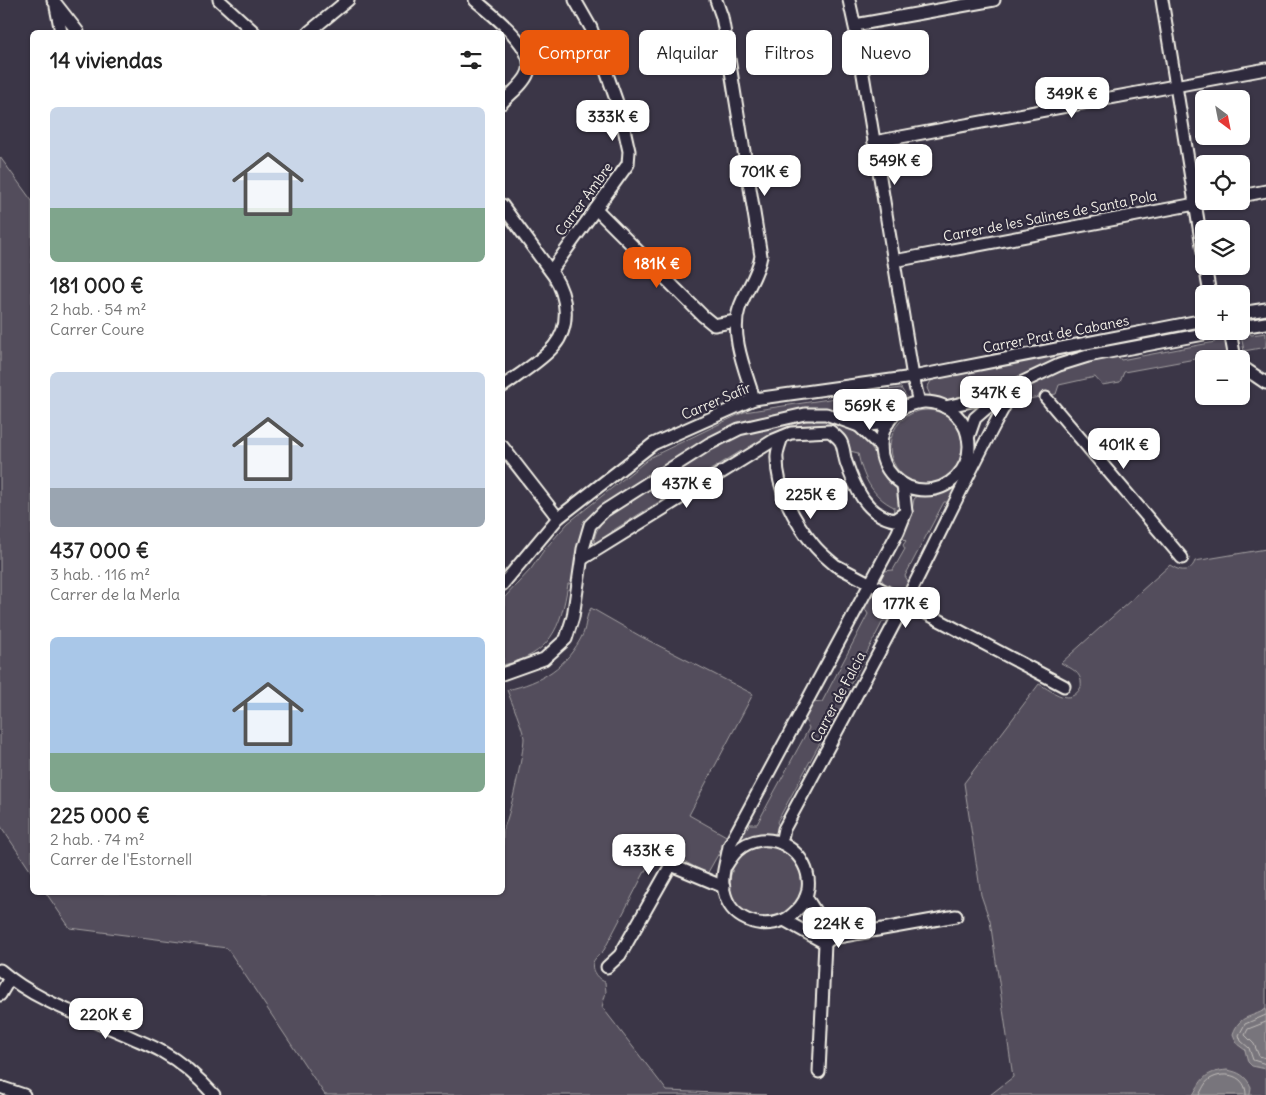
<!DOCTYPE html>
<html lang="es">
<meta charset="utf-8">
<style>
:root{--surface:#fff;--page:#f2f2f2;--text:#222;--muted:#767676;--accent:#ea580c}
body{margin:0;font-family:Delius,sans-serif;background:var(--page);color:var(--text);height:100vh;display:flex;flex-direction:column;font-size:19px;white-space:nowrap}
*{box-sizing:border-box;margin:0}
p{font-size:16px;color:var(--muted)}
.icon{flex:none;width:28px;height:28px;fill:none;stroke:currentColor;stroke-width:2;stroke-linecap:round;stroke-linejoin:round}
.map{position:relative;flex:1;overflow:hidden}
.side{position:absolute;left:30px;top:30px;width:475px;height:865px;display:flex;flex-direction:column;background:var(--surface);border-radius:8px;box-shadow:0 1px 4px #0004}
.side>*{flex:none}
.hud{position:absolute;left:520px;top:30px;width:475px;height:45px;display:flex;gap:10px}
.needle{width:32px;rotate:148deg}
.tools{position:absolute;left:1195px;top:90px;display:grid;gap:10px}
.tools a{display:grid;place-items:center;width:55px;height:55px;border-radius:8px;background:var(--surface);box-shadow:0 1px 4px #0004;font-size:25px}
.price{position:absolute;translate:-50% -42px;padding:0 11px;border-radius:10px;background:#fff;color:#222;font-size:16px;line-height:32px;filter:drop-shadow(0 1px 2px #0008)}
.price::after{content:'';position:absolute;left:50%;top:30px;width:15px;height:11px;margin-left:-8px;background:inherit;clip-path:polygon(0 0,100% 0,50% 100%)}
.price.on{background:var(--accent);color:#fff}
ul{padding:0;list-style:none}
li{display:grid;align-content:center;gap:10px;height:265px;padding:0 20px}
li span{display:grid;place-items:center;height:155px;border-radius:8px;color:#555}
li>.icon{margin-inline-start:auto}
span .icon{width:90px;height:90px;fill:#fffc;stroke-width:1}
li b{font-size:21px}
h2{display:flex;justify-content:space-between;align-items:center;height:60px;padding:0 20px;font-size:21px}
.tag{padding:0 18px;border-radius:8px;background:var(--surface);box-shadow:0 1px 4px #0004;font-size:18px;line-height:45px}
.tag.on{background:var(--accent);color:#fff}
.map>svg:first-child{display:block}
.green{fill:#534e5c;stroke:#a4a0a2}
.water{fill:#78747b;stroke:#aaa6a7}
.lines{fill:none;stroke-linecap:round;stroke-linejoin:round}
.shore{stroke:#c2bfbc;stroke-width:1}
.street-casing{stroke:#f4f1e8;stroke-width:15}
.street{stroke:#2f2a3d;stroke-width:11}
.labels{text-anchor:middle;stroke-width:4.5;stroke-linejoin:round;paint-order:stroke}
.street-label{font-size:14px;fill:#f4f1e8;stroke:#2f2a3d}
</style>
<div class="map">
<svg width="1266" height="1095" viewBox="0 0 1266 1095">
<rect width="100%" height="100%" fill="#3b3647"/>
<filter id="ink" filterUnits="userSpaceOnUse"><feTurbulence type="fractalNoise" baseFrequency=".02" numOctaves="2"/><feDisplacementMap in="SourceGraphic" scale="10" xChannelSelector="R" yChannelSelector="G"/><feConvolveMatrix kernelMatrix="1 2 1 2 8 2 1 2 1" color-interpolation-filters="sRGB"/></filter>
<g filter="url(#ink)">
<g class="green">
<path d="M0,157L32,201V873L0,825Z"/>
<path d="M1204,326V331L1057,359L1007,383L957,402L933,397L930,395L927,388L931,381L938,378L1046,356Z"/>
<path d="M1249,332L1251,335L1266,333V347L1244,351L1241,335Z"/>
<path d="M1225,337L1229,359H1220L1217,355L1124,372L1120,382L1102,385L1095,377L1059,385L1056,394L1018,401L1013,397L1015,392L1049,375L1070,367L1118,356L1121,360L1215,342L1216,338Z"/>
<path d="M901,388L906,396L903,403L885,414L874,417L857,418L819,408L747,420L721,431L658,469L602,507L574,583L568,584C561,628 550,655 503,665L504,598L531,569L544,550L568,523L651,457L744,412Z"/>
<circle cx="927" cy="447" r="37"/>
<path d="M818,419C839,422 859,430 871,448C877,455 879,464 884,472C893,488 901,488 902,509L893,515L894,507C872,497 862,475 858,453L850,451C842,413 812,428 788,438C775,444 762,449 749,454L741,451L612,531V541L599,547L594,543C594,531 602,521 611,513L725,441L759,428Z"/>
<path d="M957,487L954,502H944L905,576L910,584L906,590L899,592L884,584L881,578L884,571L893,570L905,549L903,545L906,541L902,537L910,521L914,499L919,495H938Z"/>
<path d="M1266,549V1095H990L1013,1077L990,921L981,895L964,783L1039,684C1054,692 1070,707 1081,687C1083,673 1072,669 1061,663L1170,565C1179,571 1190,574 1195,561Z"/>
<path d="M871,595H875L895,605L897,610L893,620L883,621L845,695L850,704L841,720L834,717L777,822L782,831L777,834H759L743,840L742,836L748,824H757L809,728L804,718L812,703L822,702L868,614L863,606L868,597Z"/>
<path d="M591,608L640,636L753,694L689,815L728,837L707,874L668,852L662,859H658L657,855L653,856L604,950C602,953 597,956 595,959C588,968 597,979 605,982L606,992L602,1007L667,1091L766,1095H325L227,948L70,928L46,893L502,892L503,829C509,822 524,750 524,738C523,728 511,701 507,690C542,682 567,667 583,634C586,626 586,615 591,608Z"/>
<circle cx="767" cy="883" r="37"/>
</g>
<g class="water">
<path d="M1266,1009V1069L1252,1066L1248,1062L1245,1050L1237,1044L1233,1034C1240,1014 1250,1019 1266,1009Z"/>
<path d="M1227,1070C1239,1072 1246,1076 1251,1087L1250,1095H1193C1203,1077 1206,1072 1227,1070Z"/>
</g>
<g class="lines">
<g class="shore">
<path d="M1266,1015L1245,1024L1239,1035L1241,1041L1249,1048L1253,1060L1266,1064"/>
<path d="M1266,1022L1248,1029L1245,1035L1254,1044L1259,1056L1266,1058"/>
<path d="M1199,1095C1202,1090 1205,1082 1210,1079C1225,1070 1247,1076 1246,1095"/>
</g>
<g class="street-casing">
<g id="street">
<path d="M53,0L78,32"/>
<path d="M219,0L254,32"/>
<path d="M475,0C491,14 538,48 528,73C524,84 510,94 502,103"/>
<path d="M716,0L722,17L725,34L761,256C758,275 745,291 739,309C730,336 746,372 754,399"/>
<path d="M849,0L856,32L913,377L919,403"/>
<path d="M1162,0L1204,258"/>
<path d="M56,7L61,32"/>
<path d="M855,25L994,0"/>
<path d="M309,32L348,0"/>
<path d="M874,142L1266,69"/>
<path d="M1241,196L1266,191"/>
<path d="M502,205L554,276C567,296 571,326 554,346C544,359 517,376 502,387"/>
<path d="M596,209L703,316L714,325L736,321"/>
<path d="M894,261L1211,201"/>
<path d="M1205,266L1210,294"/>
<path d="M551,271L628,164L629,151L620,111L591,28L575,0"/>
<path d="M1241,313L1266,309"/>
<path d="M1241,327L1266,323"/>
<path d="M1230,331L1235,359"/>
<path d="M1241,366L1266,383"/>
<path d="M1046,398L1182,558"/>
<circle cx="925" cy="446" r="44"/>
<path d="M945,407L976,400L1010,388L1059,365L1088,356L1220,331"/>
<path d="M782,437C780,444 776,452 777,459C777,489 794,521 813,544C819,552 828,559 835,565L1064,686"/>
<path d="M968,438L975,418L1005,392"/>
<path d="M502,446L558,518"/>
<path d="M881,447L859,426L888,423"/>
<path d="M582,559L774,440L791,433L830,431C833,434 839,438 841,442C844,448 844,456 846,462C854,486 866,515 894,520L906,512"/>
<path d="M502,585L558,518L653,444L754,399L913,377L1204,320"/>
<path d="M502,674L544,659L566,639L573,617L583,549L590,525L604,511L709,444L739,429L805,414H826L859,426"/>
<path d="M781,843L784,829C825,753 866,678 906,601C939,536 970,469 1005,405"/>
<path d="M726,866C729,861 733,855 737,851C743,845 753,841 761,840C799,837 825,884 796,911C792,915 789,918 784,920C759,930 730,919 724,891C720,877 727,860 729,846L898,532L906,512L903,485"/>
<path d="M784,920L825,943L832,938L806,897"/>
<path d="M832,938L956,916"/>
<path d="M607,967L620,955L671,865L724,887"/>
<path d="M0,970C38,1003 87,1017 133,1038C142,1042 152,1046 161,1051C181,1062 199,1078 214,1095"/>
<path d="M0,995L10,978"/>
<path d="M819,1072L825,943"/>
<path d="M0,1087L24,1095"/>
</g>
</g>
<use href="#street" class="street"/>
</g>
</g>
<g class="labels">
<g class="street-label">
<text transform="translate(584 199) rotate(-54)" y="5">Carrer Ambre</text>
<text transform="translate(1050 216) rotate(-11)" y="5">Carrer de les Salines de Santa Pola</text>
<text transform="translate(1056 334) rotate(-11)" y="5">Carrer Prat de Cabanes</text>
<text transform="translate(716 401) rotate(-23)" y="5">Carrer Safir</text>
<text transform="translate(838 697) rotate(-62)" y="5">Carrer de Falcia</text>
</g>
</g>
</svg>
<div class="tools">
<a><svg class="needle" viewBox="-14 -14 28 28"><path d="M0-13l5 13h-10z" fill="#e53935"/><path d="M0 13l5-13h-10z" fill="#767676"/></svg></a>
<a><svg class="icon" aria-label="locate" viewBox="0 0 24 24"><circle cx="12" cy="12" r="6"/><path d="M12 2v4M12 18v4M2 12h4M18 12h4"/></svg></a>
<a><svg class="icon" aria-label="layers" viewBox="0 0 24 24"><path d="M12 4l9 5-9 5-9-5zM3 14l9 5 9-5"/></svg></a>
<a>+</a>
<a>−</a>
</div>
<b class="price" style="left:1072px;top:119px">349K €</b>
<b class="price" style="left:613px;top:142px">333K €</b>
<b class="price" style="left:895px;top:186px">549K €</b>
<b class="price" style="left:765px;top:197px">701K €</b>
<b class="price on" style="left:657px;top:289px">181K €</b>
<b class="price" style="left:996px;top:418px">347K €</b>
<b class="price" style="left:870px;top:431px">569K €</b>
<b class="price" style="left:1124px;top:470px">401K €</b>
<b class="price" style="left:687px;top:509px">437K €</b>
<b class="price" style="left:811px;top:520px">225K €</b>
<b class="price" style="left:906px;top:629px">177K €</b>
<b class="price" style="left:649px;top:876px">433K €</b>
<b class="price" style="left:839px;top:949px">224K €</b>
<b class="price" style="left:106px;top:1040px">220K €</b>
<div class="hud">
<a class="tag on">Comprar</a>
<a class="tag">Alquilar</a>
<a class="tag">Filtros</a>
<a class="tag">Nuevo</a>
</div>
<section class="side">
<h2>14 viviendas<svg class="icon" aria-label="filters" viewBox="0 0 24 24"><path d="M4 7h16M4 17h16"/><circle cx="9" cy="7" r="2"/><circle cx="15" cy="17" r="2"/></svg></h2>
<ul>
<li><span style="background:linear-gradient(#c9d6e8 65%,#7fa58c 0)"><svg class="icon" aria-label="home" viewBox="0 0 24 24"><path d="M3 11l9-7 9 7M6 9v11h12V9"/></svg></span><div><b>181 000 €</b><p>2 hab. · 54 m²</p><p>Carrer Coure</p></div></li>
<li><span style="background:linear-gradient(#c9d6e8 75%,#9aa5b1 0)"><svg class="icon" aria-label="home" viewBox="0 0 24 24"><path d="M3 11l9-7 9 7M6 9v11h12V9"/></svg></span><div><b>437 000 €</b><p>3 hab. · 116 m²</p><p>Carrer de la Merla</p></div></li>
<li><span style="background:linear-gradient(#a9c7e8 75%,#7fa58c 0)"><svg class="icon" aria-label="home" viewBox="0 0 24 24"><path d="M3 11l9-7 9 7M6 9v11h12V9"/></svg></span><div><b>225 000 €</b><p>2 hab. · 74 m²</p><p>Carrer de l'Estornell</p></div></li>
</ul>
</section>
</div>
